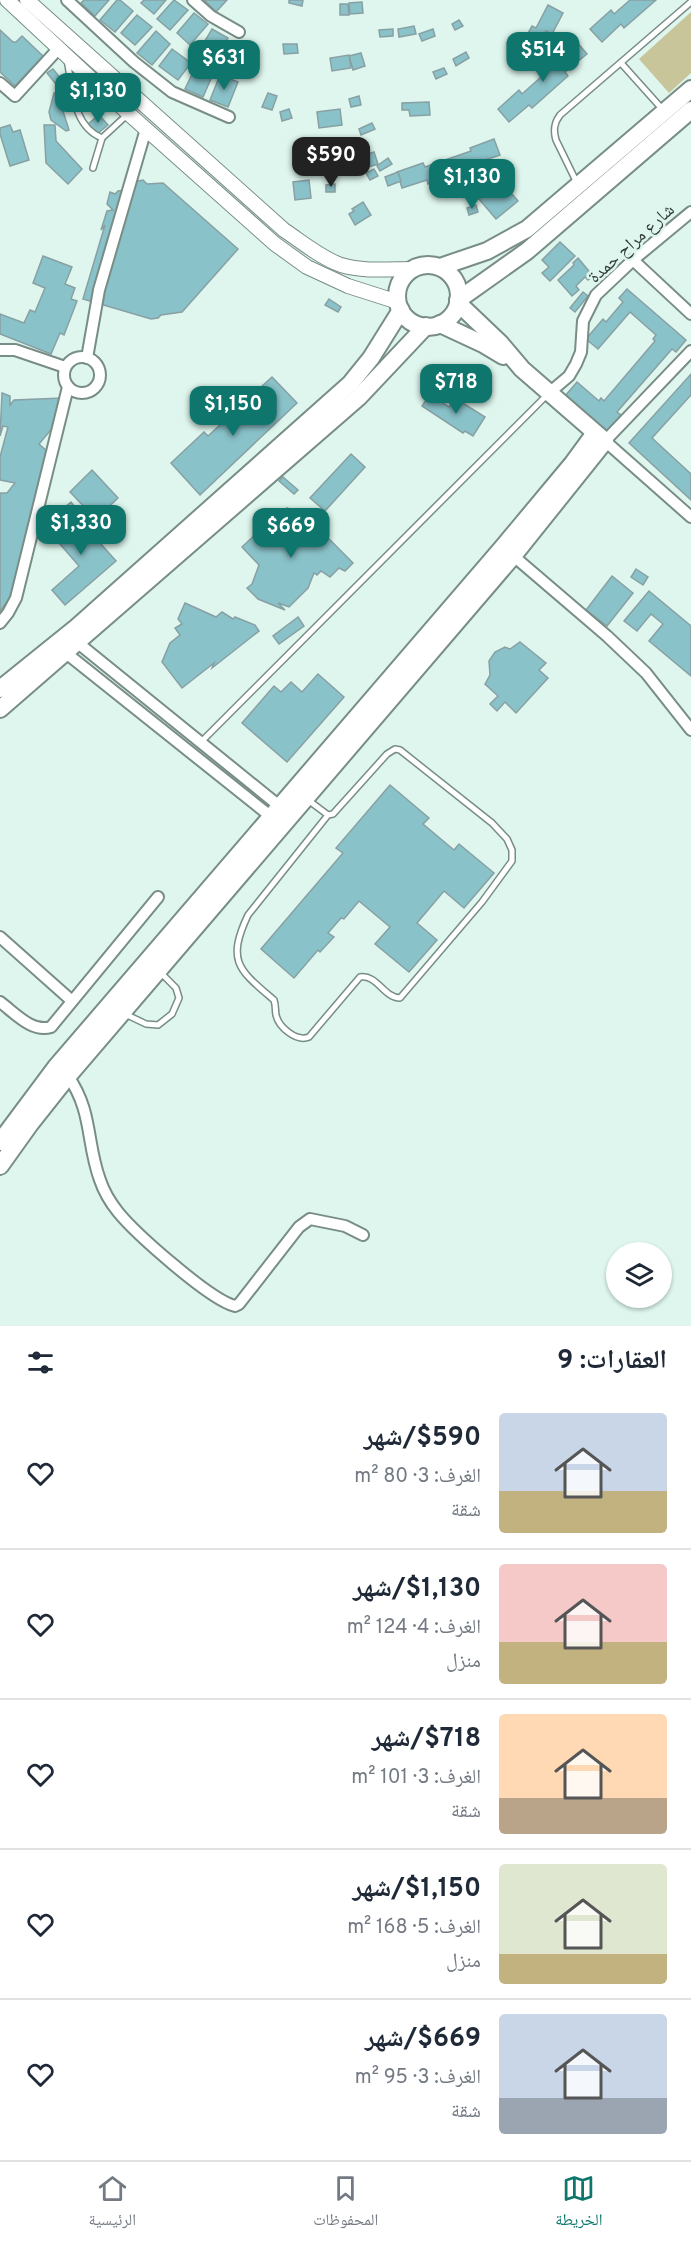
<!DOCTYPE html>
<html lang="ar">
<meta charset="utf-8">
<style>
:root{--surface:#fff;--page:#f2f2f3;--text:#1f2937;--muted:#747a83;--line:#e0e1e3;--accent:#0f766e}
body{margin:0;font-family:Overpass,"Noto Naskh Arabic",sans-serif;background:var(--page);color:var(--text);direction:rtl;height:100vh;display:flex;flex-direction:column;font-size:22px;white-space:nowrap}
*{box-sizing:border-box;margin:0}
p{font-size:20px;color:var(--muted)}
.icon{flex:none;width:33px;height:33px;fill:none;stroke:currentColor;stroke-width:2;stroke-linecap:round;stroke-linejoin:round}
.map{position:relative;height:1326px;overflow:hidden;direction:ltr}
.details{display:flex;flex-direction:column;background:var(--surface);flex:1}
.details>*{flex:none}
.fabs{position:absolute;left:606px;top:1242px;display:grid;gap:12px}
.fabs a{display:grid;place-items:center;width:66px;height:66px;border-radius:50%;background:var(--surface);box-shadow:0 2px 4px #0004;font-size:30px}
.price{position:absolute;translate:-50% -51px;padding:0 14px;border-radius:12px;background:var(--accent);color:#fff;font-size:20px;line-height:39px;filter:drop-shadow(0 2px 3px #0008)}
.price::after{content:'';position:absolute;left:50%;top:36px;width:18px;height:14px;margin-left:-9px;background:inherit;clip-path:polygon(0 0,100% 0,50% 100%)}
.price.on{background:#222;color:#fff}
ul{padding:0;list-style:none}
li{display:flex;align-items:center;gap:18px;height:150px;padding:0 24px}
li+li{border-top:2px solid var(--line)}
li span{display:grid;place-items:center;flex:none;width:168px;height:120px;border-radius:6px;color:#555}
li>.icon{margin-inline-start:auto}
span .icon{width:72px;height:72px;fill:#fffc;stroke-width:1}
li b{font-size:26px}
h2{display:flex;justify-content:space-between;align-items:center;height:72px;padding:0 24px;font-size:26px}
.menu{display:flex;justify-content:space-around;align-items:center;height:84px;border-top:2px solid var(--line);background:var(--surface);font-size:16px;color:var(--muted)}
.menu a{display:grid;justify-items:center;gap:3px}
.menu .on{color:var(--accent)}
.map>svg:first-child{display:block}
.green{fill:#c7c599}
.building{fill:#8ac2c9;stroke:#88a0a3;stroke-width:1.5}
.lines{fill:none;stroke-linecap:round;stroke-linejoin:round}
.lane-casing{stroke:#788d86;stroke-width:8}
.street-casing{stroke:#788d86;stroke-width:14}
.secondary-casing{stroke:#788d86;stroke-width:16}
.primary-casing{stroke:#788d86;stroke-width:20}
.lane{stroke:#fff;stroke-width:5}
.street{stroke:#fff;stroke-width:10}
.secondary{stroke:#fff;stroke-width:14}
.primary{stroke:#fff;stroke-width:16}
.labels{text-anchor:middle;stroke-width:5;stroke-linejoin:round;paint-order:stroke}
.street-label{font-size:18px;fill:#313a37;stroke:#def6ed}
</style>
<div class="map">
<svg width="691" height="1326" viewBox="0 0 691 1326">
<rect width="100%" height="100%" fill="#def6ed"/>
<path class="green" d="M691,12V73L669,93L639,59Z"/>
<g class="building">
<path d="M84,0H109L95,16L81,3Z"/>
<path d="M117,0H120L133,11L115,32L100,20Z"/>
<path d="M144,0H166L154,14L141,3Z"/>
<path d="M174,0L188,10L170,30L157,19Z"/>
<path d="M204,0H227L216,12Z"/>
<path d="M289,0H303L302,6L289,3Z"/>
<path d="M630,0H656L624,28L621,24L602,42L590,29L611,10L614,14Z"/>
<path d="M362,2L363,13L350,14L349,3Z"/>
<path d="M340,4H348L349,15H340Z"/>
<path d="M548,5L563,13L552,34L546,31L533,55L520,48L532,26L536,28Z"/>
<path d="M194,13L208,24L190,45L177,33Z"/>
<path d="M137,15L152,27L135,45L121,33Z"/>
<path d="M459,20L463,26L455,30L452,24Z"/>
<path d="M414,26L416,34L399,37L398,29Z"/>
<path d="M212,29L228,38L215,60L199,51Z"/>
<path d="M393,29V36L380,37L379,30Z"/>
<path d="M433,29L435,36L422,41L419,34Z"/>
<path d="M0,30L13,42H16L22,36L43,56L15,86L0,72Z"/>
<path d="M156,31L170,44L152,65L137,53Z"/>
<path d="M576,41L587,54L565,72L568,76L532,108L529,105L509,122L498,109L519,90L522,94L559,61L556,58Z"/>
<path d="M283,44H297L298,53L284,54Z"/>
<path d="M172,49L191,63L178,80L159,66Z"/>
<path d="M466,52L469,58L456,66L453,59Z"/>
<path d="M361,53L365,66L353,70L349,56Z"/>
<path d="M349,55L351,68L332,71L330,58Z"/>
<path d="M196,66L213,74L203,97L185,89Z"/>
<path d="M444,68L447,74L436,79L433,72Z"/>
<path d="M53,69L61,79L55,83L47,73Z"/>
<path d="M220,75L238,82L228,107L210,100Z"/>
<path d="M57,92L69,130L66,131L51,120L49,112L54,93Z"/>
<path d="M268,93L277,96L272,110L262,107Z"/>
<path d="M359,96L361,105L351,107L349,99Z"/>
<path d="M429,102L430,115L410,116L409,110H402V103Z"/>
<path d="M289,109L292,118L282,121L280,112Z"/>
<path d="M340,109L342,125L319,128L317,112Z"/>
<path d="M99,115L108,125L97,134L88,124Z"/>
<path d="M372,123L375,129L361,135L359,129Z"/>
<path d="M10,125L13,132L20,130L29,160L10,166L0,134V128Z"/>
<path d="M44,125H55L56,141L82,169L68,184L46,163Z"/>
<path d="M494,139L500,155L473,164L474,168L428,184L427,180L402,188L397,172L423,163L425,167L471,151L470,148Z"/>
<path d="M374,152L378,164L362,169L358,157Z"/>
<path d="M388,158L392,164L380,171L377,166Z"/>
<path d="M374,169L378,176L370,180L366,173Z"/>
<path d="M398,172L401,181L388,186L385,177Z"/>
<path d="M143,180L147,184L163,183L238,249L182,312L161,315L158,318L151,319L83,299L105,225L101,230L107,211L113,210L107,204L110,192L115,194L118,191L126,190L132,195L131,188L138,181Z"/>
<path d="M309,180L311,198L295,200L293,182Z"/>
<path d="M500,180L518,201L496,219L479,199Z"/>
<path d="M335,184V192H326V185Z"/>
<path d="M363,202L371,215L355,225L349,214L354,211L352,209Z"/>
<path d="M476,205L478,212L469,215L467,208Z"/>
<path d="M560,242L575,256L550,281L542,273L549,267L542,260Z"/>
<path d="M43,256L72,267L65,284L75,288L71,299L77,301L64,335L60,333L51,354L0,334V314L24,323L30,310L35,312L45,288L33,283Z"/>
<path d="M578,258L593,276L588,280L585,277L576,286L579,290L572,296L558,280L574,265L573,263Z"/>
<path d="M627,289L686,340L676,352L672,349L617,412L621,415L607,432L565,396L577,382L599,401L601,398L604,401L655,341L653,339L656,335L630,312L598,349L586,339L603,319L606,322L623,302L619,298Z"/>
<path d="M583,292L588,296L575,312L570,308Z"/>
<path d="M329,299L341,307L338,312L325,305Z"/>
<path d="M691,374V395L652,438L691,474V500L629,443Z"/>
<path d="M272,377L297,403L200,495L171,463L204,432L208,436Z"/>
<path d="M2,393L10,396V405L14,400L62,398L55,425L39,444L48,452L11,597L0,611V493H7L15,483L0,480V457L8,427L3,426L0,436Z"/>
<path d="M430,394L449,407L455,398L485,417L473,436L465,431L463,433L422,406Z"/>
<path d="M351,454L365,467L325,511L310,498Z"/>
<path d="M92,470L118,498L96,519L70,492Z"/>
<path d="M283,477L298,490L294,494L279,481Z"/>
<path d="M71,502L88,523L85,526L116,561L65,605L52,590L79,566L60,544L71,534L66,528L69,525L58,513Z"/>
<path d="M287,508L305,515L353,563L345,571L339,568L330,577L321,571L317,575L314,573L308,588L289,607L278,603L285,610L258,599L247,588L252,584L259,565L242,547L261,529L273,534L276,526L273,522Z"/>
<path d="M636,569L648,577L643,585L631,577Z"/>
<path d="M612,576L633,593L607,626L586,610Z"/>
<path d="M649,591L691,626V676L649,641L663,624L651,614L637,631L624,621Z"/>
<path d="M185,603L216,617L222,612L233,619L235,617L255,625L259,631L212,668L214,663L182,688L162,662L170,643L180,635L175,628L182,624L178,619Z"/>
<path d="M298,617L304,626L279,644L273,636Z"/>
<path d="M520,642L546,663L539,670L548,678L516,713L505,702L497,711L490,704L498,696L485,684L490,675L489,661L495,652L505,647L510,649Z"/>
<path d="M318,674L344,697L287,762L242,723L274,686L281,692L291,682L302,692Z"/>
<path d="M390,785L429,818L423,824L454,850L459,844L494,873L464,908L444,891L417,923L437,940L409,972L375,944L390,927L359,901L344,919L341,918L328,933L334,937L320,952L318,950L294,978L261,949L343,853L336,848Z"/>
</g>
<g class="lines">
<g class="lane-casing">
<g id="lane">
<path d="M67,60C73,88 72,126 102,138L128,114"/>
<path d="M621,63L664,111"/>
<path d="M93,168L102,138"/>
<path d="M577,183L556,140C553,130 554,123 560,115L691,2"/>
<path d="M201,742L548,394"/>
<path d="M308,800L328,815L333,814L387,754L395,749L400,750L492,823L507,839L512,850V861L482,902L400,998C384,998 377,974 360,977L309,1037C297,1042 279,1028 276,1015C275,1010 276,1006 274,1000C239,970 226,962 248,915L328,815"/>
<path d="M125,1014L146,1024L158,1025L172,1014L179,998L176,988L159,971"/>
</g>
</g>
<g class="street-casing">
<g id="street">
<path d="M67,0L134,62L172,92L229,117"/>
<path d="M193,0L211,16L239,32"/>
<path d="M0,83L15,96L59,48"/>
<path d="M633,260L691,314"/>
<path d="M0,350H15L65,367"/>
<path d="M691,351L605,441L691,517"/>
<circle cx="82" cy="375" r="18"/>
<path d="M87,358L99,290L146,129"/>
<path d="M549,393L569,376L576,364L581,352L583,321L596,295L633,260L691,212"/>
<path d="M510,553L607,636L646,673L691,730"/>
<path d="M0,623L8,613L16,598L68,387"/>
<path d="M78,643L283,809"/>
<path d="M66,653L274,819"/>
<path d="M0,937L72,1001"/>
<path d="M0,1002C15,1013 32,1033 51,1027L158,897"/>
<path d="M68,1076C93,1112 86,1142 100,1180C104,1192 110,1202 118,1212C135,1233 210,1300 235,1306L239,1304L299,1227L310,1219L345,1226L363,1235"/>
</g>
</g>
<g class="secondary-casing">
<g id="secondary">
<path d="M7,0L129,114L275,244L307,267L348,286L398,302"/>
<path d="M27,0L284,230C302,242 321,258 341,265C364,272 390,269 413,269"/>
</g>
</g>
<g class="primary-casing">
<g id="primary">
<circle cx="428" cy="296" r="31"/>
<path d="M440,267L487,251L527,229L691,89"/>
<path d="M458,300L527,251L691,110"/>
<path d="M440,324L483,344L503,356"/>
<path d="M0,689L77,627L350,384L371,358L401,310"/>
<path d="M0,709L359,397L426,326"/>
<path d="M0,1142L56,1067L503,547L573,463L595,433"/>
<path d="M0,1166L30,1124L68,1076L513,556L605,441L522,369L500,343L458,303"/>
</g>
</g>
<use href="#lane" class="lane"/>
<use href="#street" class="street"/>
<use href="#secondary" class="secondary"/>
<use href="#primary" class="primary"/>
</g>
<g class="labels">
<g class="street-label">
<text transform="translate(631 243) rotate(-42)" y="6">شارع مراح حمدة</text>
</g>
</g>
</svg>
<div class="fabs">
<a><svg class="icon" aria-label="layers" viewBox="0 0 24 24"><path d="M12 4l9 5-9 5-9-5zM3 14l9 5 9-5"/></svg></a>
</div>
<b class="price" style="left:543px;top:83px">$514</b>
<b class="price" style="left:224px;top:91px">$631</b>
<b class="price" style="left:98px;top:124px">$1,130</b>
<b class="price on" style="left:331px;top:188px">$590</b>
<b class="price" style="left:472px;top:210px">$1,130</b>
<b class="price" style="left:456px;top:415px">$718</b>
<b class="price" style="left:233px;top:437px">$1,150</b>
<b class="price" style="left:81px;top:556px">$1,330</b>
<b class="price" style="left:291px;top:559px">$669</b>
</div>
<section class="details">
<h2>العقارات: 9<svg class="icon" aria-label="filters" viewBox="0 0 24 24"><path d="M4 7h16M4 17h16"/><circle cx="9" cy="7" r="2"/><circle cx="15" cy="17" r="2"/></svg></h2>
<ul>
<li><span style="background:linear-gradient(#c9d6e8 65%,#c2b280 0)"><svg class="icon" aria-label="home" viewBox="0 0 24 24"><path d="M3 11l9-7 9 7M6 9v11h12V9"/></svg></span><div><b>$590/شهر</b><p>الغرف: 3 · 80 m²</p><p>شقة</p></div><svg class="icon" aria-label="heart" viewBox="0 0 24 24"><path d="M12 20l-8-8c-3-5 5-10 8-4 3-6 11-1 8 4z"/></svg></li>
<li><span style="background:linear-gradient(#f6c9c9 65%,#c2b280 0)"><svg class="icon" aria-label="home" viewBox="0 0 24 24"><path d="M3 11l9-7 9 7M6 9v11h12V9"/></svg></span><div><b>$1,130/شهر</b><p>الغرف: 4 · 124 m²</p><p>منزل</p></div><svg class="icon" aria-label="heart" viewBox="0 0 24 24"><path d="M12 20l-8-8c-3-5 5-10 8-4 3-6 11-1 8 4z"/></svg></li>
<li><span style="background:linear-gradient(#ffd9b3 70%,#b9a48a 0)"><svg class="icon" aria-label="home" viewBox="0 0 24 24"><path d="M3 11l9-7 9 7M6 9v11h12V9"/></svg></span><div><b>$718/شهر</b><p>الغرف: 3 · 101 m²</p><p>شقة</p></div><svg class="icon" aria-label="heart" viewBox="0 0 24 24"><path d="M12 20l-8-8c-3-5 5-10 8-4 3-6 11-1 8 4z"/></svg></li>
<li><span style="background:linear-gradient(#dfe7d0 75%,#c2b280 0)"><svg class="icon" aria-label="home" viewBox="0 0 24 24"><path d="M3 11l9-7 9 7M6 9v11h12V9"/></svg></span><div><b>$1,150/شهر</b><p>الغرف: 5 · 168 m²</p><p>منزل</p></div><svg class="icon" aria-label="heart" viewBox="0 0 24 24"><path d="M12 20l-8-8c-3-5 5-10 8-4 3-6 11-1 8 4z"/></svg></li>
<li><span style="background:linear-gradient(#c9d6e8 70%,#9aa5b1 0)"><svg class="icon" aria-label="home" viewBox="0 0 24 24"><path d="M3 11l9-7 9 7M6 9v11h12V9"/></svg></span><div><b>$669/شهر</b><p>الغرف: 3 · 95 m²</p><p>شقة</p></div><svg class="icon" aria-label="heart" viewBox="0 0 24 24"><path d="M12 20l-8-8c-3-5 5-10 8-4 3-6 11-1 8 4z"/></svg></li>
</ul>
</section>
<nav class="menu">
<a class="on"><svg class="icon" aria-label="map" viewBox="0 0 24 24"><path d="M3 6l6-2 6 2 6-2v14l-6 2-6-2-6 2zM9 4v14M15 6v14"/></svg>الخريطة</a>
<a><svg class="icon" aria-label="saved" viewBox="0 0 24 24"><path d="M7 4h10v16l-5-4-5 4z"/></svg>المحفوظات</a>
<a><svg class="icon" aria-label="home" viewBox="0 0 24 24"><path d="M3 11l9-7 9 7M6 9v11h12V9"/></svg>الرئيسية</a>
</nav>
